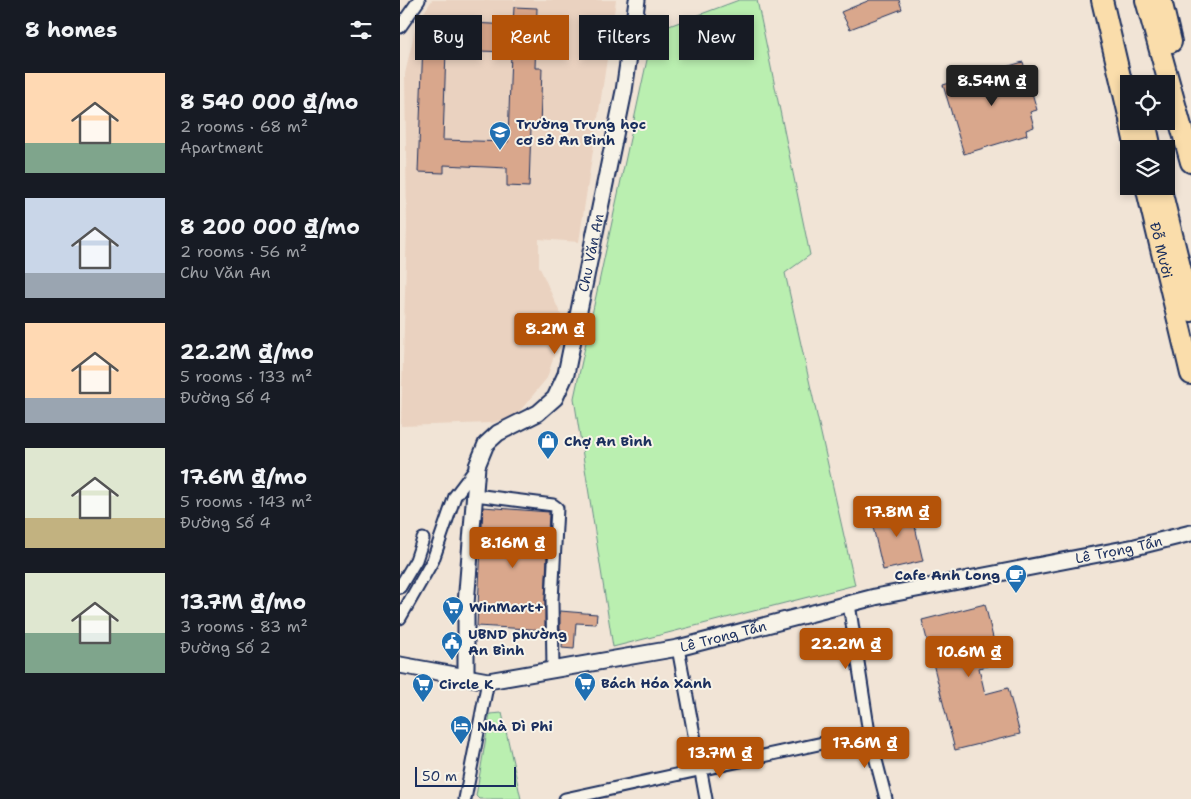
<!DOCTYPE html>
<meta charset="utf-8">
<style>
:root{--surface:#171b24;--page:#242831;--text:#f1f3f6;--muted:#9ea1a6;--accent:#b45309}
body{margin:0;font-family:"Shantell Sans",sans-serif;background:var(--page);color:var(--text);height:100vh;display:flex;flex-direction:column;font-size:19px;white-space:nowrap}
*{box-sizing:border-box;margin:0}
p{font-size:16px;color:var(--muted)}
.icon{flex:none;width:28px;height:28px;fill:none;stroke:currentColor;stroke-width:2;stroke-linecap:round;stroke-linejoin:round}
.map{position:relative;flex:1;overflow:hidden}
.side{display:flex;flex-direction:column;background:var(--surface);width:400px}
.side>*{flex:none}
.hud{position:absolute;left:15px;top:15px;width:475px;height:45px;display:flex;gap:10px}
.buttons{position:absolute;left:720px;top:75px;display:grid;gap:10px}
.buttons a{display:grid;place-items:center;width:55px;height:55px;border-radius:0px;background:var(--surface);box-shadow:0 2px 8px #0003;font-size:25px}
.scale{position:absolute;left:15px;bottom:12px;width:101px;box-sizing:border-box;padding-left:5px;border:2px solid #1b2f5e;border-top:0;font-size:14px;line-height:18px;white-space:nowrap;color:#1b2f5e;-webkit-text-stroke:4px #f7f3e8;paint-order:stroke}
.price{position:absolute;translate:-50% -42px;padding:0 11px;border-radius:5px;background:var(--accent);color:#fff;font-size:16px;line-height:32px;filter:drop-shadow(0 1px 2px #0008)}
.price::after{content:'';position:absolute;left:50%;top:30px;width:15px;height:11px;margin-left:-8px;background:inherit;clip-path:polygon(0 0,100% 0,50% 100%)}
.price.current{background:#222;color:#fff}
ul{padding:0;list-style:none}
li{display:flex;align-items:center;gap:15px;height:125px;padding:0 25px}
li span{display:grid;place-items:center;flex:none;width:140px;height:100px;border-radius:0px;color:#555}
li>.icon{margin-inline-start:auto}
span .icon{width:60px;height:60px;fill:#fffc;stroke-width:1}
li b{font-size:21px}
h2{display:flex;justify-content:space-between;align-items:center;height:60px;padding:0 25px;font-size:21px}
.tag{padding:0 18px;border-radius:0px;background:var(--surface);box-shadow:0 2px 8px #0003;font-size:18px;line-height:45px}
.tag.current{background:var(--accent);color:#fff}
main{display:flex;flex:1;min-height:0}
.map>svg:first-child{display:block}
.built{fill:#ead2c0}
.green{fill:#baefb0;stroke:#6a8f87}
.building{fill:#d9a78c;stroke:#1b2f5e;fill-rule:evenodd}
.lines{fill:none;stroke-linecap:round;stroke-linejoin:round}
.minor-casing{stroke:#1b2f5e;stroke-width:15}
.tertiary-casing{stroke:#1b2f5e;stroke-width:19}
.trunk-casing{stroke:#1b2f5e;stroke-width:24}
.minor{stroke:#f7f3e8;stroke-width:11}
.tertiary{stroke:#f7f3e8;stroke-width:15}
.trunk{stroke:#faddab;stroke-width:20}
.labels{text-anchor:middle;stroke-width:4;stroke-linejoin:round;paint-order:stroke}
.poi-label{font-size:14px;font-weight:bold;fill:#1b2f5e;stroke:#f7f3e8;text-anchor:start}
.street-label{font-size:14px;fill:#1b2f5e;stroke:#f7f3e8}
</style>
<main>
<section class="side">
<h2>8 homes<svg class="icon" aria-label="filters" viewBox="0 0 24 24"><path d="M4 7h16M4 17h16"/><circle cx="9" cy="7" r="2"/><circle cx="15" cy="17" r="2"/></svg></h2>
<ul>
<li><span style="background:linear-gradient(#ffd9b3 70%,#7fa58c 0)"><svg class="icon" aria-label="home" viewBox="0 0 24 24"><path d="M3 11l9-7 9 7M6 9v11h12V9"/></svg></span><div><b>8 540 000 ₫/mo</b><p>2 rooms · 68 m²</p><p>Apartment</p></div></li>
<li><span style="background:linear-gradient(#c9d6e8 75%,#9aa5b1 0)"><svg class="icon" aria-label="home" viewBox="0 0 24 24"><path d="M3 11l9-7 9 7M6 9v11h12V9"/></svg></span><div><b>8 200 000 ₫/mo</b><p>2 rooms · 56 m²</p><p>Chu Văn An</p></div></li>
<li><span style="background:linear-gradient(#ffd9b3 75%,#9aa5b1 0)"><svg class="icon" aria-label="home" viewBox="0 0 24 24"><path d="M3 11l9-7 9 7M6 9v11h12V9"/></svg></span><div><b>22.2M ₫/mo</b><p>5 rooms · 133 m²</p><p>Đường Số 4</p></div></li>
<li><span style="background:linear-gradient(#dfe7d0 70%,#c2b280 0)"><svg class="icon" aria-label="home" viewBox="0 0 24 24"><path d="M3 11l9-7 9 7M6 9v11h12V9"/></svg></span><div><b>17.6M ₫/mo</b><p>5 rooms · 143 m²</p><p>Đường Số 4</p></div></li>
<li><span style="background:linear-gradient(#dfe7d0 60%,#7fa58c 0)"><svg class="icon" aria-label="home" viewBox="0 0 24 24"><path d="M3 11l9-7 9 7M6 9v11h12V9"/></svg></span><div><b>13.7M ₫/mo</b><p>3 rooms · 83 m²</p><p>Đường Số 2</p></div></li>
</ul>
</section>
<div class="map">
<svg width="791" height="799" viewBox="0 0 791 799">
<rect width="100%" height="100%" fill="#f1e4d6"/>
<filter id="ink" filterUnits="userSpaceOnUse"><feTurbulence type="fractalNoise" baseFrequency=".02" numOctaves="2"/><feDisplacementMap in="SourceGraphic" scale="10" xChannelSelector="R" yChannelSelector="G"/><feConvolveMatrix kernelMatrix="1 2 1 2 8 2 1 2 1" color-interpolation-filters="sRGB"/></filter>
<g filter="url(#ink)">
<path class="built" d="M32,0H216L179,242L139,239V266L161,315L160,337L147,378L115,417L91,423L1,426L7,227L5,74L16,25Z"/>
<g class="green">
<path d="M339,0H357L410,255L385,273L455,585L213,647L174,398L253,32Z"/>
<path d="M102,713L121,799H79L76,796L90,714Z"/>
</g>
<g class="building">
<path d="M470,0H499L502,9L450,29L441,12Z"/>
<path d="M114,7L137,8L135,68H142L140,127H131L129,187L107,186V168L44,165V173L18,172L24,17L49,18L48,22L113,25ZM46,50L111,52L108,142L43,140Z"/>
<path d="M623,62L637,110L630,112L634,127L626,130L627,135L564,154L543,85Z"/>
<path d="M510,505L523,561L483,570L470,514Z"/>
<path d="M83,507L149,512L145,600V630L77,626Z"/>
<path d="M585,604L599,663L579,668L585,694L608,688L620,734L555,750L522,620Z"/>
<path d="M160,611L197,614L196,624L176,623L174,649L162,648L163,631L160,630Z"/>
</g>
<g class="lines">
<g class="minor-casing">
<g id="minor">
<path d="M0,27L19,0"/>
<path d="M75,495L153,505L157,508L152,600L153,670"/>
<path d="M0,587L16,560L23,539"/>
<path d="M449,604L469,733L486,799"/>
<path d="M0,618L33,560L55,496L77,467"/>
<path d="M278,648L306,799"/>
<path d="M65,799L88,681"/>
<path d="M165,799L469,733"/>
</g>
</g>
<g class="tertiary-casing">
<g id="tertiary">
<path id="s1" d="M0,665L88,681L278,648L475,597L735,547L791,533"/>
<path id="s2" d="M66,676V604L77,466L86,444L98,433L138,413L155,398L166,374L224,91L237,0"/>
</g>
</g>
<g class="trunk-casing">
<g id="trunk">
<path d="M702,0L729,115"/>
<path d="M746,0L791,162"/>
<path d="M761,0L771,42"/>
<path d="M730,121L736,149"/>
<path d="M745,121L751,149"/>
<path id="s3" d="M746,186L791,374"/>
<path d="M760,186L791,311"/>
</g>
</g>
<use href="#minor" class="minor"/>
<use href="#tertiary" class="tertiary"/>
<use href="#trunk" class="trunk"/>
</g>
</g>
<defs>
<g id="school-pin" transform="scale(1.125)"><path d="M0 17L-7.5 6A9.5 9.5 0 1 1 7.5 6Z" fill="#1f6fb2" stroke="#f7f3e8"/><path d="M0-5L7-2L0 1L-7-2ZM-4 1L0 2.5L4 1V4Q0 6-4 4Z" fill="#fff"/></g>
<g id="shop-pin" transform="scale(1.125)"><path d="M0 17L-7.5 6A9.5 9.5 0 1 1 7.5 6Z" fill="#1f6fb2" stroke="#f7f3e8"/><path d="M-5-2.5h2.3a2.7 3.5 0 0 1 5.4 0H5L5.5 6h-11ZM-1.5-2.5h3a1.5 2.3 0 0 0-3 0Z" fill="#fff"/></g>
<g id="cafe-pin" transform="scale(1.125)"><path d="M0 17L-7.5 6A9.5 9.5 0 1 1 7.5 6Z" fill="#1f6fb2" stroke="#f7f3e8"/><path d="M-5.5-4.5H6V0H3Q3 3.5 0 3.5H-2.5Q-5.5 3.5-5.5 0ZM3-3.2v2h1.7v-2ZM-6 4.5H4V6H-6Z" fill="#fff"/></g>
<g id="supermarket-pin" transform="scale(1.125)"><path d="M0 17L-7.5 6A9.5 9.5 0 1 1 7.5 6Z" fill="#1f6fb2" stroke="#f7f3e8"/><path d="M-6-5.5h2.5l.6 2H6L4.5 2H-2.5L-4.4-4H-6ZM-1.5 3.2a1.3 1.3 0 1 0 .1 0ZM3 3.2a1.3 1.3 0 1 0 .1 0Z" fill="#fff"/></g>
<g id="civic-pin" transform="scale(1.125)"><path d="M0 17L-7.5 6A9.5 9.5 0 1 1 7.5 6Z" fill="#1f6fb2" stroke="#f7f3e8"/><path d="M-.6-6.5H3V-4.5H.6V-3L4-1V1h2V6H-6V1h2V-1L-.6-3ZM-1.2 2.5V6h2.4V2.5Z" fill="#fff"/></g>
<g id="hotel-pin" transform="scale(1.125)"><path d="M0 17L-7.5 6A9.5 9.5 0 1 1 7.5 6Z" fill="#1f6fb2" stroke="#f7f3e8"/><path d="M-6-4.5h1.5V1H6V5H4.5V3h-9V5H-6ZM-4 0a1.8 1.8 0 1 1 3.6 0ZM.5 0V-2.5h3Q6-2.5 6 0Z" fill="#fff"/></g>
</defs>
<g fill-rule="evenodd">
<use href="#school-pin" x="100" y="132"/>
<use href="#shop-pin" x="148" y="441"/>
<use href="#cafe-pin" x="616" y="575"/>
<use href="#supermarket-pin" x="53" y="607"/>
<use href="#civic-pin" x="52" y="642"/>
<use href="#supermarket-pin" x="185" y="683"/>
<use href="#supermarket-pin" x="23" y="684"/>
<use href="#hotel-pin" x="61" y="726"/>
</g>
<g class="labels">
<g class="poi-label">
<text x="116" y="129">Trường Trung học<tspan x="116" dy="16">cơ sở An Bình</tspan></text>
<text x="164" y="446">Chợ An Bình</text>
<text x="600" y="580" text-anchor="end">Cafe Anh Long</text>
<text x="69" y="612">WinMart+</text>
<text x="68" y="639">UBND phường<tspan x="68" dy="16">An Bình</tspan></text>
<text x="201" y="688">Bách Hóa Xanh</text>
<text x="39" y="689">Circle K</text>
<text x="77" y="731">Nhà Dì Phi</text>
</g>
<g class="street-label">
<text dy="5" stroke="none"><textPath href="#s3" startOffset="66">Đỗ Mười</textPath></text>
<text dy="5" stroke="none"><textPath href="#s2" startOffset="468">Chu Văn An</textPath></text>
<text dy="5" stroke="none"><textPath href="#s1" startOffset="734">Lê Trọng Tấn</textPath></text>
<text dy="5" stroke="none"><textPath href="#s1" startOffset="329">Lê Trọng Tấn</textPath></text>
</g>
</g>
</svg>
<div class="buttons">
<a><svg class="icon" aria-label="locate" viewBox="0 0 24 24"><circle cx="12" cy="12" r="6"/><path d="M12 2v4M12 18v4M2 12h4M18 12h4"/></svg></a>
<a><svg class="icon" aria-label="layers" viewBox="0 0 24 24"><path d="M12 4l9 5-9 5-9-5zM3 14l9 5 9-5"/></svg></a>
</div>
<div class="scale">50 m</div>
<b class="price current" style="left:592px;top:107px">8.54M ₫</b>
<b class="price" style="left:155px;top:355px">8.2M ₫</b>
<b class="price" style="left:497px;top:538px">17.8M ₫</b>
<b class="price" style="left:113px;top:569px">8.16M ₫</b>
<b class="price" style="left:446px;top:670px">22.2M ₫</b>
<b class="price" style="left:569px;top:678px">10.6M ₫</b>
<b class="price" style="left:465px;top:769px">17.6M ₫</b>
<b class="price" style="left:320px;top:779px">13.7M ₫</b>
<div class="hud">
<a class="tag">Buy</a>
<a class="tag current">Rent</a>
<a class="tag">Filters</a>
<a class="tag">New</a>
</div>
</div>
</main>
